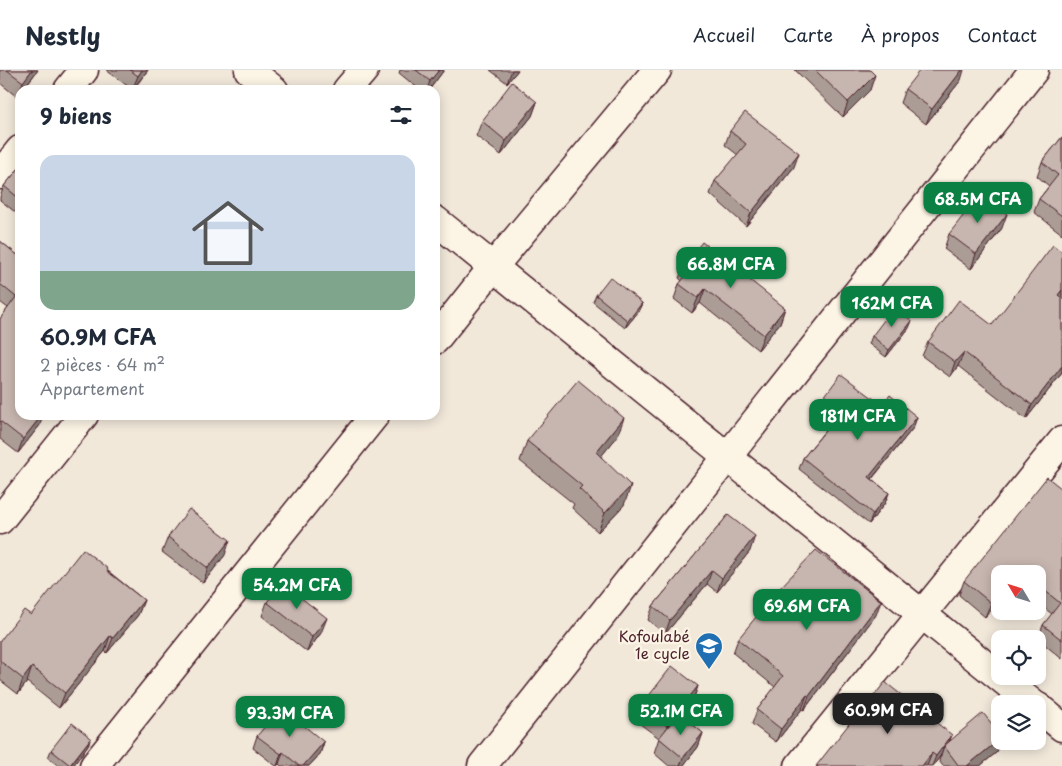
<!DOCTYPE html>
<html lang="fr">
<meta charset="utf-8">
<style>
:root{--surface:#fff;--page:#f6f6f7;--text:#1f2937;--muted:#747a83;--line:#e0e1e3;--accent:#0b8043}
body{margin:0;font-family:"Playpen Sans",sans-serif;background:var(--page);color:var(--text);height:100vh;display:flex;flex-direction:column;font-size:19px;white-space:nowrap}
*{box-sizing:border-box;margin:0}
p{font-size:16px;color:var(--muted)}
.icon{flex:none;width:28px;height:28px;fill:none;stroke:currentColor;stroke-width:2;stroke-linecap:round;stroke-linejoin:round}
.map{position:relative;flex:1;overflow:hidden}
.panel{position:absolute;left:15px;top:15px;width:425px;height:335px;display:flex;flex-direction:column;background:var(--surface);border-radius:15px;box-shadow:0 2px 12px #0003}
.panel>*{flex:none}
.needle{width:32px;rotate:308deg}
.buttons{position:absolute;left:991px;top:495px;display:grid;gap:10px}
.buttons a{display:grid;place-items:center;width:55px;height:55px;border-radius:10px;background:var(--surface);box-shadow:0 2px 12px #0003;font-size:25px}
.price{position:absolute;translate:-50% -42px;padding:0 11px;border-radius:10px;background:var(--accent);color:#fff;font-size:16px;line-height:32px;filter:drop-shadow(0 1px 2px #0008)}
.price::after{content:'';position:absolute;left:50%;top:30px;width:15px;height:11px;margin-left:-8px;background:inherit;clip-path:polygon(0 0,100% 0,50% 100%)}
.price.active{background:#222;color:#fff}
ul{padding:0;list-style:none}
li{display:grid;align-content:center;gap:10px;height:265px;padding:0 25px}
li+li{border-top:1px solid var(--line)}
li span{display:grid;place-items:center;height:155px;border-radius:15px;color:#555}
li>.icon{margin-inline-start:auto}
span .icon{width:90px;height:90px;fill:#fffc;stroke-width:1}
li b{font-size:21px}
h2{display:flex;justify-content:space-between;align-items:center;height:60px;padding:0 25px;font-size:21px}
header{display:flex;align-items:center;gap:30px;box-sizing:border-box;height:70px;padding:0 25px;background:var(--surface);border-bottom:1px solid var(--line)}
header strong{font-size:24px}
nav{display:flex;gap:28px;margin-inline-start:auto;font-size:18px}
.map>svg:first-child{display:block}
.lines{fill:none;stroke-linecap:round;stroke-linejoin:round}
.minor-casing{stroke:#4a1f2b;stroke-width:31}
.minor{stroke:#fcf5e5;stroke-width:28}
.wall{fill:#ab9d96;stroke:#4a1f2b}
.shaded-wall{fill:#8b7f7a;stroke:#4a1f2b}
.building{fill:#c7b6af;stroke:#4a1f2b}
.labels{text-anchor:middle;stroke-width:4.5;stroke-linejoin:round;paint-order:stroke}
.poi-label{font-size:15px;fill:#4a1f2b;stroke:#fcf5e5;text-anchor:end}
</style>
<header>
<strong>Nestly</strong>
<nav><a>Accueil</a><a>Carte</a><a>À propos</a><a>Contact</a></nav>
</header>
<div class="map">
<svg width="1062" height="696" viewBox="0 0 1062 696">
<rect width="100%" height="100%" fill="#f1e8da"/>
<filter id="ink" filterUnits="userSpaceOnUse"><feTurbulence type="fractalNoise" baseFrequency=".02" numOctaves="2"/><feDisplacementMap in="SourceGraphic" scale="10" xChannelSelector="R" yChannelSelector="G"/><feConvolveMatrix kernelMatrix="1 2 1 2 8 2 1 2 1" color-interpolation-filters="sRGB"/></filter>
<g filter="url(#ink)">
<g class="lines">
<g class="minor-casing">
<g id="minor">
<path d="M249,0L274,20"/>
<path d="M68,20L84,0"/>
<path d="M347,20L364,0"/>
<path d="M0,105L20,80"/>
<path d="M435,150L1033,634"/>
<path d="M435,270L493,197L657,0"/>
<path d="M0,450L84,345"/>
<path d="M1038,637L1062,657"/>
<path d="M94,696L375,345"/>
<path d="M482,696L1034,0"/>
<path d="M799,696L1062,371"/>
</g>
</g>
<use href="#minor" class="minor"/>
</g>
<g class="wall">
<path d="M0,0H38L17,27L0,13Z"/>
<path d="M106,0H148L133,20Z"/>
<path d="M400,0H444L429,20H420L399,3Z"/>
<path d="M490,0H518L507,13Z"/>
<path d="M795,0H870V20L843,47Z"/>
<path d="M961,10L926,54L900,33L905,19Z"/>
<path d="M537,32L532,46L501,85L476,66L482,51Z"/>
<path d="M730,61L794,97L746,156L710,124L715,111L738,85L725,75Z"/>
<path d="M1062,67V164L1034,142L1039,129L1049,116L1037,106L1042,92Z"/>
<path d="M20,97V146L0,130V127L4,116Z"/>
<path d="M1002,158L971,199L944,179L949,164Z"/>
<path d="M0,171L20,187V345L40,355L18,383L0,369V249L8,238L0,232Z"/>
<path d="M1062,182V303L1026,349L958,296L950,307L922,286L928,272L992,255Z"/>
<path d="M685,194L785,238L780,253L758,280L700,233L692,243L674,229L679,214L682,211L679,208Z"/>
<path d="M596,225L642,233L639,241L625,258L593,232Z"/>
<path d="M909,258L886,287L869,274L872,266Z"/>
<path d="M821,331L882,335L917,347L913,358L872,409L889,423L885,433L869,454L799,399L803,388L831,353L817,342Z"/>
<path d="M617,367L601,386L624,435L598,462L572,438L574,434L520,391L527,371Z"/>
<path d="M1062,419V589L1038,569L1043,555L1052,544L1038,533V504H1000V529L985,547L959,525L964,511Z"/>
<path d="M728,445L750,481L717,522L707,514L665,564L648,550L653,536Z"/>
<path d="M168,467L225,485L203,513L162,482Z"/>
<path d="M108,501L144,530L138,545L107,583L105,581L59,638L27,612L18,624L0,610V571L31,545Z"/>
<path d="M267,532L321,563L307,582L262,546Z"/>
<path d="M876,545L804,640L802,639L776,672L752,654L757,640L775,617L733,583L738,569Z"/>
<path d="M698,616L693,630L681,646L703,663L698,677L683,696H669L654,683L659,668L636,651L641,636Z"/>
<path d="M858,646L952,665L949,672L997,682L980,696H943L939,691L941,685L933,696H928Z"/>
<path d="M257,666L324,672L320,684L309,696H281L279,694L276,696L253,678Z"/>
<path d="M91,668L88,675L73,696H59L48,688L51,680Z"/>
</g>
<g class="shaded-wall">
<path d="M32,0H38L22,20H20V23L17,27L23,12Z"/>
<path d="M142,0H148L132,20L138,6Z"/>
<path d="M439,0H444L429,20H427L430,11Z"/>
<path d="M512,0H518L507,13Z"/>
<path d="M962,0H964L961,10L926,54L932,39Z"/>
<path d="M875,5L870,20L843,47L848,32Z"/>
<path d="M537,32L532,46L501,85L506,71Z"/>
<path d="M799,83L794,97L746,156L751,143Z"/>
<path d="M1007,144L1002,158L971,199L976,184Z"/>
<path d="M705,219L700,233L692,243L698,228Z"/>
<path d="M1062,220V227L1053,239L1058,225Z"/>
<path d="M642,233L639,241L625,258L628,251Z"/>
<path d="M785,238L780,253L758,280L764,265Z"/>
<path d="M912,251L909,258L886,287L889,280Z"/>
<path d="M964,282L958,296L950,307L955,292Z"/>
<path d="M1062,296V303L1026,349L1032,335Z"/>
<path d="M42,345H43L40,355L18,383L23,369Z"/>
<path d="M917,347L913,358L865,417L869,407Z"/>
<path d="M624,348L617,367L589,401L596,382Z"/>
<path d="M631,416L624,435L598,462L605,443Z"/>
<path d="M889,423L885,433L869,454L873,444Z"/>
<path d="M755,466L750,481L717,522L722,508Z"/>
<path d="M230,470L225,485L203,513L208,498Z"/>
<path d="M712,500L707,514L665,564L670,550Z"/>
<path d="M1000,521V529L985,547L991,533Z"/>
<path d="M144,530L138,545L107,583L113,568Z"/>
<path d="M881,531L876,545L804,640L809,626Z"/>
<path d="M327,548L321,563L307,582L312,567Z"/>
<path d="M110,566L105,581L59,638L65,623Z"/>
<path d="M32,597L27,612L18,624L23,609Z"/>
<path d="M698,616L693,630L662,671L667,656Z"/>
<path d="M807,625L802,639L776,672L781,659Z"/>
<path d="M703,663L698,677L683,696H680L683,688Z"/>
<path d="M952,665L947,677L944,676L941,685L933,696H932L936,686Z"/>
<path d="M91,668L88,675L73,696H70Z"/>
<path d="M1000,669V671H1001L997,682L980,696H967Z"/>
<path d="M324,672L320,684L309,696H303Z"/>
<path d="M283,682L279,694L277,696L281,684Z"/>
<path d="M932,683L927,696H922Z"/>
</g>
<g class="building">
<path d="M7,0H32L23,12Z"/>
<path d="M130,0H142L138,6Z"/>
<path d="M416,0H439L430,11Z"/>
<path d="M815,0H870L875,5L848,32Z"/>
<path d="M920,0H962L932,39L905,19Z"/>
<path d="M512,12L537,32L506,71L482,51Z"/>
<path d="M745,42L799,83L751,143L715,111L746,74L730,61Z"/>
<path d="M1062,67V146L1039,129L1058,105L1042,92Z"/>
<path d="M20,97V129L4,116Z"/>
<path d="M980,124L1007,144L976,184L949,164Z"/>
<path d="M0,171L20,187V345H42L23,369L0,351V249L16,227L0,214Z"/>
<path d="M702,172L785,238L764,265L705,219L698,228L679,214L692,199L685,194Z"/>
<path d="M1053,175L1062,182V220L1058,225L1062,228V296L1032,335L964,282L955,292L928,272L959,230L992,255Z"/>
<path d="M610,207L642,233L628,251L596,225Z"/>
<path d="M894,237L912,251L889,280L872,266Z"/>
<path d="M841,304L882,335L890,325L917,347L869,407L889,423L873,444L803,388L838,345L821,331Z"/>
<path d="M578,310L624,348L596,382L631,416L605,443L579,419L582,416L527,371Z"/>
<path d="M1047,407L1062,419V570L1043,555L1060,533L1038,515V504H1023L1017,499L1014,504H1000V521L991,533L964,511Z"/>
<path d="M189,439L230,470L208,498L168,467Z"/>
<path d="M728,445L755,466L722,508L712,500L670,550L653,536Z"/>
<path d="M83,479L108,499L107,501L144,530L113,568L110,566L65,623L32,597L23,609L0,591V571L24,540L31,545Z"/>
<path d="M816,480L881,531L809,626L807,625L781,659L757,640L783,606L738,569L779,519Z"/>
<path d="M282,513L327,548L312,567L267,532Z"/>
<path d="M672,596L698,616L667,656L641,636Z"/>
<path d="M885,612L952,665L936,686L932,683L922,696H816L856,645L858,646Z"/>
<path d="M281,637L324,672L303,696H299L283,682L281,684L257,666Z"/>
<path d="M679,643L703,663L683,688L659,668Z"/>
<path d="M983,643L1000,664V669L967,696H959L944,676Z"/>
<path d="M72,653L91,668L70,695L51,680Z"/>
</g>
</g>
<defs>
<g id="school-pin" transform="scale(1.4375)"><path d="M0 17L-7.5 6A9.5 9.5 0 1 1 7.5 6Z" fill="#1f6fb2" stroke="#fcf5e5"/><path d="M0-5L7-2L0 1L-7-2ZM-4 1L0 2.5L4 1V4Q0 6-4 4Z" fill="#fff"/></g>
</defs>
<g fill-rule="evenodd">
<use href="#school-pin" x="709" y="576"/>
</g>
<g class="labels">
<g class="poi-label">
<text x="690" y="572">Kofoulabé<tspan x="690" dy="17">1e cycle</tspan></text>
</g>
</g>
</svg>
<div class="buttons">
<a><svg class="needle" viewBox="-14 -14 28 28"><path d="M0-13l5 13h-10z" fill="#e53935"/><path d="M0 13l5-13h-10z" fill="#747a83"/></svg></a>
<a><svg class="icon" aria-label="locate" viewBox="0 0 24 24"><circle cx="12" cy="12" r="6"/><path d="M12 2v4M12 18v4M2 12h4M18 12h4"/></svg></a>
<a><svg class="icon" aria-label="layers" viewBox="0 0 24 24"><path d="M12 4l9 5-9 5-9-5zM3 14l9 5 9-5"/></svg></a>
</div>
<b class="price" style="left:978px;top:154px">68.5M CFA</b>
<b class="price" style="left:731px;top:219px">66.8M CFA</b>
<b class="price" style="left:892px;top:258px">162M CFA</b>
<b class="price" style="left:858px;top:371px">181M CFA</b>
<b class="price" style="left:297px;top:540px">54.2M CFA</b>
<b class="price" style="left:807px;top:561px">69.6M CFA</b>
<b class="price active" style="left:888px;top:665px">60.9M CFA</b>
<b class="price" style="left:681px;top:666px">52.1M CFA</b>
<b class="price" style="left:290px;top:668px">93.3M CFA</b>
<section class="panel">
<h2>9 biens<svg class="icon" aria-label="filters" viewBox="0 0 24 24"><path d="M4 7h16M4 17h16"/><circle cx="9" cy="7" r="2"/><circle cx="15" cy="17" r="2"/></svg></h2>
<ul>
<li><span style="background:linear-gradient(#c9d6e8 75%,#7fa58c 0)"><svg class="icon" aria-label="home" viewBox="0 0 24 24"><path d="M3 11l9-7 9 7M6 9v11h12V9"/></svg></span><div><b>60.9M CFA</b><p>2 pièces · 64 m²</p><p>Appartement</p></div></li>
</ul>
</section>
</div>
